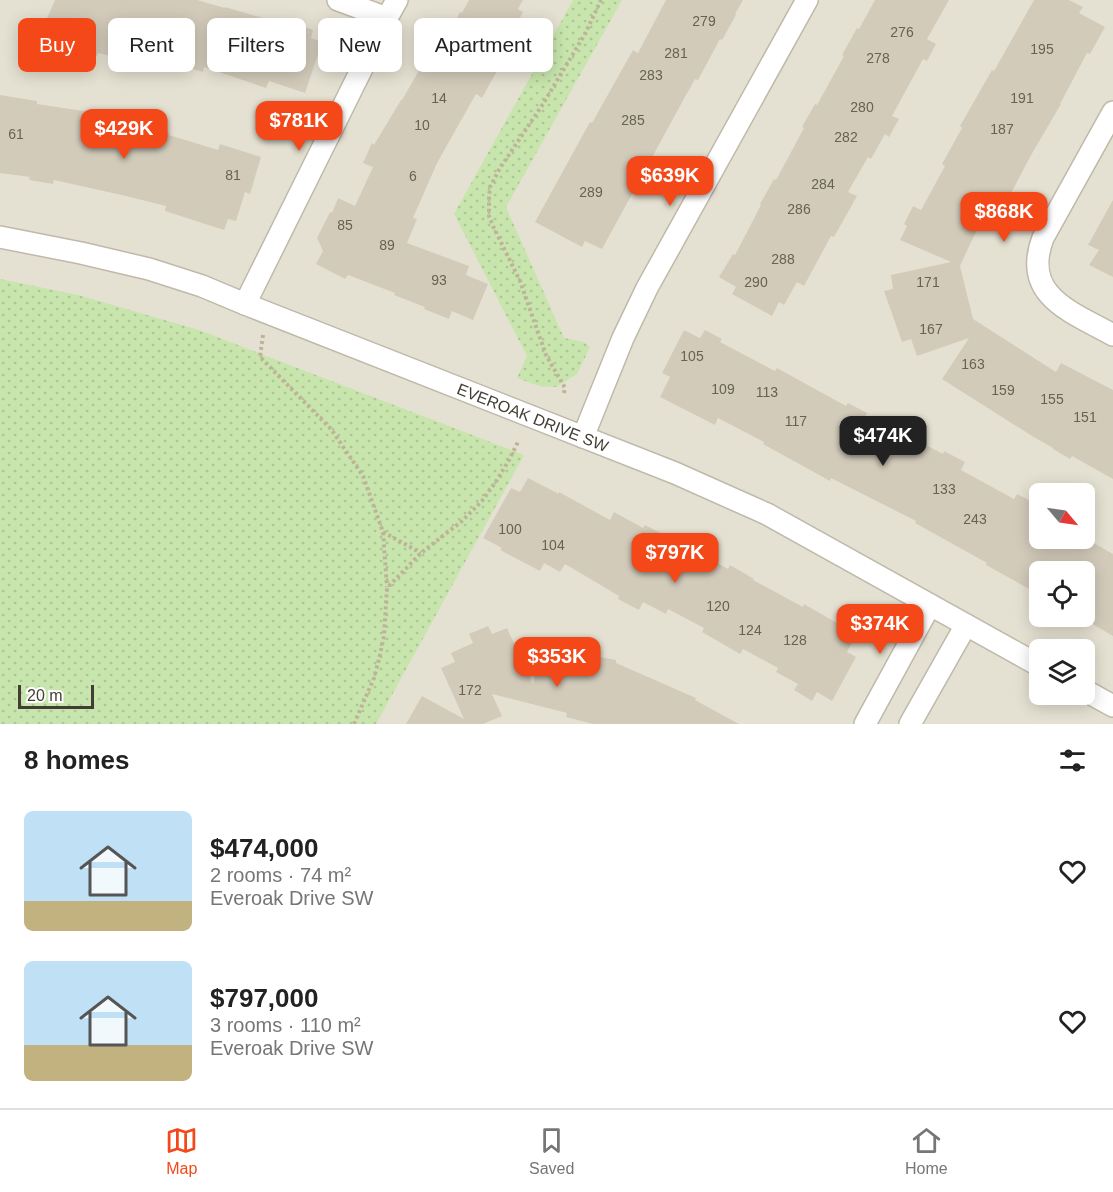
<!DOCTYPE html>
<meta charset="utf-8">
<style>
:root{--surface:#fff;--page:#f2f2f2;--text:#222;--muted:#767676;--line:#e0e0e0;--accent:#f44819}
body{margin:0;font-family:Helvetica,sans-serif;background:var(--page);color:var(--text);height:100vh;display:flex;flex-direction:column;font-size:22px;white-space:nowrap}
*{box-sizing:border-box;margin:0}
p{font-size:20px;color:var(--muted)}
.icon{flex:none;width:33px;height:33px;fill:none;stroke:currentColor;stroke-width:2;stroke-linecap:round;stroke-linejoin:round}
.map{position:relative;height:724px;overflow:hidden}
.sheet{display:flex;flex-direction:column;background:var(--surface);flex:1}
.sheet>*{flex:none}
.banner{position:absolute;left:18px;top:18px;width:600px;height:54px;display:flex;gap:12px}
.needle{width:39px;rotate:119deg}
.tools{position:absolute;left:1029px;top:483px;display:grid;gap:12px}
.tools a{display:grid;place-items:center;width:66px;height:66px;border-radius:9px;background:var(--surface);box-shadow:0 3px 15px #0003;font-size:30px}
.scale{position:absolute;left:18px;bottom:15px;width:76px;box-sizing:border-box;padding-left:6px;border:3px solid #433e34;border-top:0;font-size:16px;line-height:21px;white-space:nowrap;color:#433e34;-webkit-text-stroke:4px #fff;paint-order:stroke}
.price{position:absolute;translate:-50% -51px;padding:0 14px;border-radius:12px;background:var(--accent);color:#fff;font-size:20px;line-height:39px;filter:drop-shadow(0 2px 3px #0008)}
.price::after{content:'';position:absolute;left:50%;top:36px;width:18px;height:14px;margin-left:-9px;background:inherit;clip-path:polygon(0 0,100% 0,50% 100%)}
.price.active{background:#222;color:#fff}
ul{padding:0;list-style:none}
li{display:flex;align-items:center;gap:18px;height:150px;padding:0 24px}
li span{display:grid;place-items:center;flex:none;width:168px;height:120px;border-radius:9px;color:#555}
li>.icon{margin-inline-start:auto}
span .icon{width:72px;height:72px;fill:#fffc;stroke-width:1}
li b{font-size:26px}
h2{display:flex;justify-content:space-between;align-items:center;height:72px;padding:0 24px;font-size:26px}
.chip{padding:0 21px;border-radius:9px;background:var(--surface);box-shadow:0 3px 15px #0003;font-size:21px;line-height:54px}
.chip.active{background:var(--accent);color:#fff}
.dock{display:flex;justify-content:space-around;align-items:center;height:84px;border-top:2px solid var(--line);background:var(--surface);font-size:16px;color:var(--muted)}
.dock a{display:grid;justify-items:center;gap:3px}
.dock .active{color:var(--accent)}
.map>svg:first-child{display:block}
.residential{fill:#e5e1d2;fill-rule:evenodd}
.park{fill:url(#park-dots)}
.building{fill:#d3cbba}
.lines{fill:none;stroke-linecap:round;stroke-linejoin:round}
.street-casing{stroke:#c0b9aa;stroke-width:24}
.path{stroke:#beb399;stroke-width:4;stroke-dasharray:3 3;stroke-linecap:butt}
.street{stroke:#fff;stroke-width:21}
.labels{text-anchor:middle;stroke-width:4.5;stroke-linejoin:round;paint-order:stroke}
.number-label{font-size:14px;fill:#676156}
.street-label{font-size:16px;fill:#433e34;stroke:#fff}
</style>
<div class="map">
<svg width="1113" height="724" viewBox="0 0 1113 724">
<defs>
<pattern id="park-dots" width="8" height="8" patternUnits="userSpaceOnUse" patternTransform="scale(1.5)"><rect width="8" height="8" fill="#c8e5ad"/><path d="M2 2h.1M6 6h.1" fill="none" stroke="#adc695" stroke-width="1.8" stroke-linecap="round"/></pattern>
</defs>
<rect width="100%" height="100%" fill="#f2eee4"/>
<path class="residential" d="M0,0H1113V724H0ZM1040,494H1084V538H1040ZM1040,572H1084V616H1040ZM1040,650H1084V694H1040Z"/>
<g class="park">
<path d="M573,0H622L506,207L564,338L584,342L590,347L577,374L556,387L539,386L517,378L527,356L454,214Z"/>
<path d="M0,279L78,295L199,330L524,455L376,724H0Z"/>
</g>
<g class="building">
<path d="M55,0H197L225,8V7L270,20V19L293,26L294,23L313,30L311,38L322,42L305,93L269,81L266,88L204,67L203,72L171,62L170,66L139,59L138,62L98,53L97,56L68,42L64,50L46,41L50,33L42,30Z"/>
<path d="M469,0H523L518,9L523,12L513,31L512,30L491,68L497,71L482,98L476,94L437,163L413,218L417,219L407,243L469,266L466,275L488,284L473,320L452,311L449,319L424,309L425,307L394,295L395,293L348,275L345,279L316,264L323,251L317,238L330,212L332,213L338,198L355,206L373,167L363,163L372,143L374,145L401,100H402L449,18L455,22L460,12L462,13Z"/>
<path d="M666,0H743L735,14L736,15L722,40L720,39L698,80L695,79L680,106L602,249L585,241L582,247L535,222L590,122L592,123L633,50L638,53Z"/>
<path d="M875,0H949L927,39L936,44L927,61L923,59L892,116L899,119L889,137L885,134L871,159L868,157L848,192L857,196L847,214L834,237L831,236L804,286L797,282L784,305L779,302L772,316L732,294L736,287L719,277L733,254L735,255L761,205L760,204L774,179L776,180L804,128L802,127L815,104L817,105L844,56L842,55L857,28L859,29Z"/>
<path d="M1034,0H1069L1083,7L1079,13L1105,27L1090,54L1087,53L1060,104H1061L1030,157L1007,201L1002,198L986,226L980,223L960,266L973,319L1056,372L1061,363L1113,390V479L1072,456L1070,459L1053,449V448L1032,436L942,379L969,338L917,356L911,339L902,342L884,291L893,289L891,275L951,262L900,240L907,226L904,224L913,206L921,210L945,166L942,164L962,128L960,126L992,70L994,71Z"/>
<path d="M0,95L37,101V104L90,112L127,121L126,123L169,133V135L218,150L220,144L261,157L250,194L245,192L236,221L228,219L224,230L165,211L166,206L126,196L54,180L53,184L29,180L30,177L0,173Z"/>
<path d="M1113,200V277L1089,265L1099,250L1088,245Z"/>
<path d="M684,330L700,338L705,330L722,339L720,342L775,371L777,368L846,406L848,403L867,413L865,417L904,437L905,434L943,454L944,451L965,462L961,470L1014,499L1017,494L1040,506V538H1085L1113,554V636L1084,619V572H1040V595L986,565L987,563L915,523L916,521L831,478L830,481L763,444L764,442L718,418L715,425L660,397L670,377L662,373Z"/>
<path d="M528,478L559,494V492L610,520L614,512L643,528L645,525L681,544L682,543L728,569L730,565L754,579L753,580L803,607L804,604L856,634L847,652L856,657L832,701L817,692L812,701L794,690L798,684L776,672L778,668L743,649L740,654L702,632L704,628L668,609L666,614L643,602L639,610L618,599L619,596L565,564L560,572L544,563L540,571L500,550L502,548L483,538L511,488L520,492Z"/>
<path d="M488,626L492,634L507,628L533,684L543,640L559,645L601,653L600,657L616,660V663L696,698L695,700L739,724H593L566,717L567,713L492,694L502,716L483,724H406L422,696L464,719L441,668L455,662L451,653L473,643L469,634Z"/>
</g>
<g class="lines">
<g class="street-casing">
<g id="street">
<path d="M338,0L387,18L397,0"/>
<path d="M1113,112L1043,238C1021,296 1072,312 1113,335"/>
<path id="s1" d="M0,237L81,253L149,269L202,286L245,304L675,473L767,514L1040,666"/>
<path d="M245,304L387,18"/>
<path d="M583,437L623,338L647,288L807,0"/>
<path d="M1084,690L1113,706"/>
<path d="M865,724L930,605"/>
<path d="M910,724L966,625"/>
</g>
</g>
<g class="path">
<path d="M263,335L260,357L331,429L363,476L383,532L387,587"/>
<path d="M564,393L565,388L546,355L520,281L493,226L489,216V198L490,187L500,168L543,104L585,34L601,0"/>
<path d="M383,532L421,553"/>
<path d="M354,724L374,678L379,659L384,636L387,588L421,553L462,521L482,501L497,480L509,460L519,440"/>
</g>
<use href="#street" class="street"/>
</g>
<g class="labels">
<g class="number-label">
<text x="704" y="26">279</text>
<text x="902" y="37">276</text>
<text x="1042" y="54">195</text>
<text x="676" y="58">281</text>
<text x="878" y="63">278</text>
<text x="651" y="80">283</text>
<text x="439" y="103">14</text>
<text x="1022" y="103">191</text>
<text x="862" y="112">280</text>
<text x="633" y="125">285</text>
<text x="422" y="130">10</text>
<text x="1002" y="134">187</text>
<text x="16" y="139">61</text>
<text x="846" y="142">282</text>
<text x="233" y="180">81</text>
<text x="413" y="181">6</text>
<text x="823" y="189">284</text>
<text x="591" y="197">289</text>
<text x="799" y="214">286</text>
<text x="345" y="230">85</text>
<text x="387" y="250">89</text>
<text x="783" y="264">288</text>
<text x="439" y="285">93</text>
<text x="756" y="287">290</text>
<text x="928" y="287">171</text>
<text x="931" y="334">167</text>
<text x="692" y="361">105</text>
<text x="973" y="369">163</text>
<text x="723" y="394">109</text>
<text x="1003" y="395">159</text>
<text x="767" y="397">113</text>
<text x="1052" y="404">155</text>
<text x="1085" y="422">151</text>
<text x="796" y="426">117</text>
<text x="944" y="494">133</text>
<text x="975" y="524">243</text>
<text x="510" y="534">100</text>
<text x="553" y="550">104</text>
<text x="718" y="611">120</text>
<text x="750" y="635">124</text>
<text x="795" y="645">128</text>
<text x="470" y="695">172</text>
</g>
<g class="street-label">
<text dy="6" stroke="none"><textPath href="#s1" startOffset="564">EVEROAK DRIVE SW</textPath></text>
</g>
</g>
</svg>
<div class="tools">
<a><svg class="needle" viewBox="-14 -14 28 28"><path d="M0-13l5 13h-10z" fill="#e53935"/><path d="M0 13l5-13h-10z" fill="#767676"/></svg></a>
<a><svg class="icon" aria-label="locate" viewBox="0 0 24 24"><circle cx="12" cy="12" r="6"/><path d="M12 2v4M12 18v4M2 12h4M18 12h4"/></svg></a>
<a><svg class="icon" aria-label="layers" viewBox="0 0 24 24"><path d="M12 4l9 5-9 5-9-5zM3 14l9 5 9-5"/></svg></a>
</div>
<div class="scale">20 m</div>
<b class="price" style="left:299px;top:152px">$781K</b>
<b class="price" style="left:124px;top:160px">$429K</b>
<b class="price" style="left:670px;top:207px">$639K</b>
<b class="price" style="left:1004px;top:243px">$868K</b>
<b class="price active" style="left:883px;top:467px">$474K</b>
<b class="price" style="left:675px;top:584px">$797K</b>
<b class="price" style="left:880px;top:655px">$374K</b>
<b class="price" style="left:557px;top:688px">$353K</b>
<div class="banner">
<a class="chip active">Buy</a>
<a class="chip">Rent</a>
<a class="chip">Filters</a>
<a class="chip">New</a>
<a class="chip">Apartment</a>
</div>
</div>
<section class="sheet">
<h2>8 homes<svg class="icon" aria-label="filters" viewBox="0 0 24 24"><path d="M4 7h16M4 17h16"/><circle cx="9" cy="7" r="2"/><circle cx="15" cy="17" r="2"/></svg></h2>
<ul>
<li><span style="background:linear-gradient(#bfe0f5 75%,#c2b280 0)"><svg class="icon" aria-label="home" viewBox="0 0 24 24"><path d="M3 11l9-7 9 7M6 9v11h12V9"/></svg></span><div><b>$474,000</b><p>2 rooms · 74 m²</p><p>Everoak Drive SW</p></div><svg class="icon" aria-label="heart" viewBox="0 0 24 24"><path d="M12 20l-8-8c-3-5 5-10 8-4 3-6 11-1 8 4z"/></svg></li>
<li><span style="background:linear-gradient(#bfe0f5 70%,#c2b280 0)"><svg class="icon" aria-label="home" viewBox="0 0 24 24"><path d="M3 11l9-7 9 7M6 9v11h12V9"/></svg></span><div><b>$797,000</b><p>3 rooms · 110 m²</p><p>Everoak Drive SW</p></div><svg class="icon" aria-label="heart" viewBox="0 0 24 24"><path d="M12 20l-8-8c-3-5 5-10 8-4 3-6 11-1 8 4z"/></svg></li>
</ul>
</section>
<nav class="dock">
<a class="active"><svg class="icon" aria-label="map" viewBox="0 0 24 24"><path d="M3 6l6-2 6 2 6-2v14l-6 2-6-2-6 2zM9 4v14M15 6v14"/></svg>Map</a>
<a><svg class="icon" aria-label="saved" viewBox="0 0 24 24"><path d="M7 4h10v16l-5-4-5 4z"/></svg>Saved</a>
<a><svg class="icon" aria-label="home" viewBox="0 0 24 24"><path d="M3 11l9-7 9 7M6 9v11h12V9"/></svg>Home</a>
</nav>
